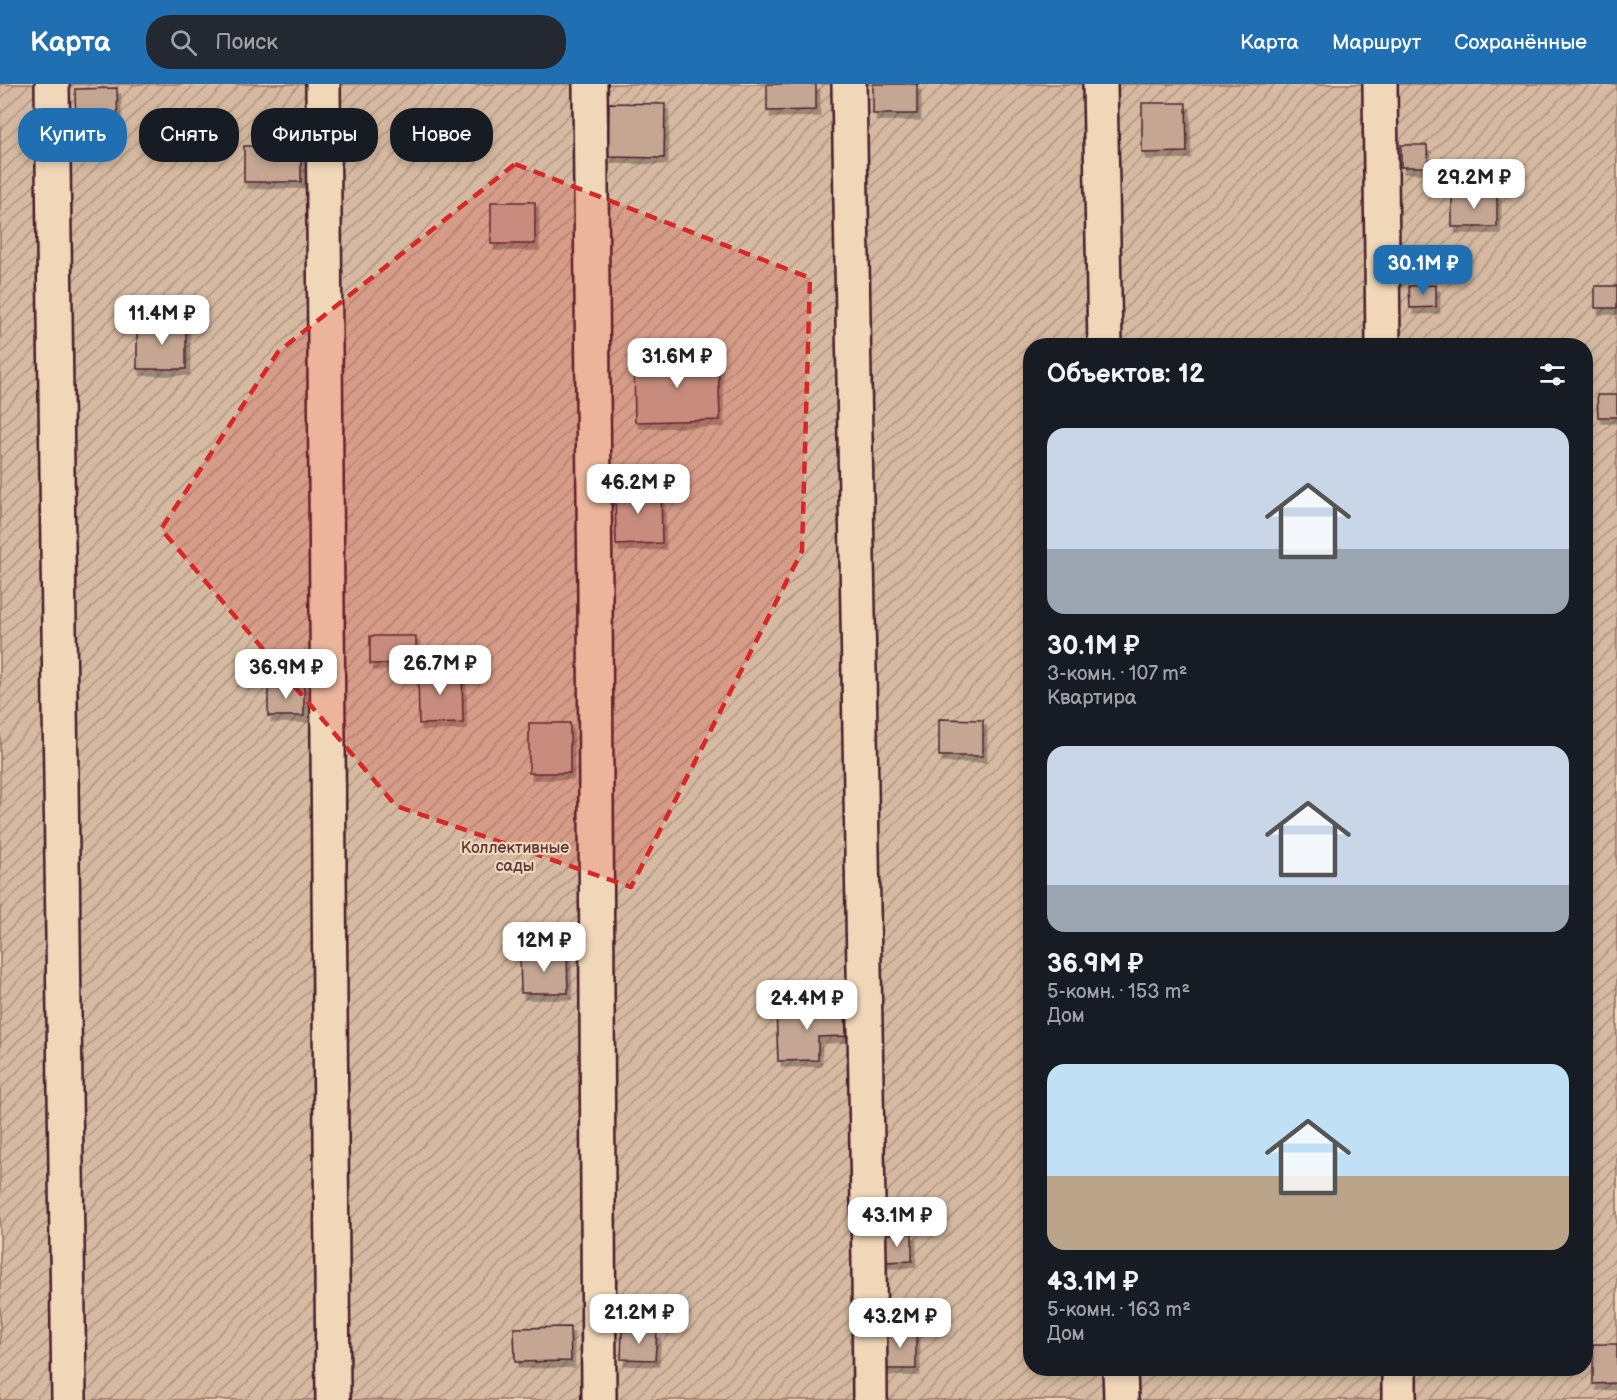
<!DOCTYPE html>
<html lang="ru">
<meta charset="utf-8">
<style>
:root{--surface:#171b24;--page:#242831;--text:#f1f3f6;--muted:#9ea1a6;--accent:#1f6fb2}
body{margin:0;font-family:"Balsamiq Sans",sans-serif;background:var(--page);color:var(--text);height:100vh;display:flex;flex-direction:column;font-size:22px;white-space:nowrap}
*{box-sizing:border-box;margin:0}
p{font-size:20px;color:var(--muted)}
.icon{flex:none;width:33px;height:33px;fill:none;stroke:currentColor;stroke-width:2;stroke-linecap:round;stroke-linejoin:round}
.map{position:relative;flex:1;overflow:hidden}
.sheet{position:absolute;left:1023px;top:254px;width:570px;height:1038px;display:flex;flex-direction:column;background:var(--surface);border-radius:24px;box-shadow:0 3px 9px #0003}
.sheet>*{flex:none}
.hud{position:absolute;left:18px;top:24px;width:570px;height:54px;display:flex;gap:12px}
.price{position:absolute;translate:-50% -51px;padding:0 14px;border-radius:12px;background:#fff;color:#222;font-size:20px;line-height:39px;filter:drop-shadow(0 2px 3px #0008)}
.price::after{content:'';position:absolute;left:50%;top:36px;width:18px;height:14px;margin-left:-9px;background:inherit;clip-path:polygon(0 0,100% 0,50% 100%)}
.price.active{background:var(--accent);color:#fff}
ul{padding:0;list-style:none}
li{display:grid;align-content:center;gap:12px;height:318px;padding:0 24px}
li span{display:grid;place-items:center;height:186px;border-radius:18px;color:#555}
li>.icon{margin-inline-start:auto}
span .icon{width:108px;height:108px;fill:#fffc;stroke-width:1}
li b{font-size:26px}
h2{display:flex;justify-content:space-between;align-items:center;height:72px;padding:0 24px;font-size:26px}
.pill{padding:0 21px;border-radius:24px;background:var(--surface);box-shadow:0 3px 9px #0003;font-size:21px;line-height:54px}
.pill.active{background:var(--accent);color:#fff}
header{display:flex;align-items:center;gap:36px;box-sizing:border-box;height:84px;padding:0 30px;background:var(--accent);color:#fff}
header strong{font-size:28px}
nav{display:flex;gap:33px;margin-inline-start:auto;font-size:21px}
.search{width:420px;height:54px;background:var(--page);display:flex;align-items:center;gap:15px;box-sizing:border-box;padding:0 21px;border-radius:24px;color:var(--muted);font-size:22px}
.map>svg:first-child{display:block}
.garden{fill:url(#garden-furrows);stroke:#906c66;stroke-width:1.5;fill-rule:evenodd}
.building{fill:#c4a693;stroke:#4a1f2b;stroke-width:1.5;filter:url(#shadow)}
.lines{fill:none;stroke-linecap:round;stroke-linejoin:round}
.minor-casing{stroke:#4a1f2b;stroke-width:38}
.minor{stroke:#f0d7b8;stroke-width:33}
.marked{fill:#d62828;fill-opacity:0.2;stroke:#d62828;stroke-width:4.5;stroke-dasharray:12 8;stroke-linejoin:round}
.labels{text-anchor:middle;stroke-width:4.5;stroke-linejoin:round;paint-order:stroke}
.park-label{font-size:16px;fill:#5f363d;stroke:#f0d7b8}
</style>
<header>
<strong>Карта</strong>
<div class="search"><svg class="icon" aria-label="search" viewBox="0 0 24 24"><circle cx="10" cy="10" r="6"/><path d="M15 15l6 6"/></svg>Поиск</div>
<nav><a>Карта</a><a>Маршрут</a><a>Сохранённые</a></nav>
</header>
<div class="map">
<svg width="1617" height="1316" viewBox="0 0 1617 1316">
<defs>
<pattern id="garden-furrows" width="10" height="10" patternUnits="userSpaceOnUse" patternTransform="scale(1.5)"><rect width="10" height="10" fill="#d5b9a0"/><path d="M-1 1l2-2M0 10L10 0M9 11l2-2" fill="none" stroke="#af9683"/></pattern>
<filter id="shadow"><feDropShadow dx="3.5" dy="6" stdDeviation="0" flood-color="#0004"/></filter>
</defs>
<rect width="100%" height="100%" fill="#f0d7b8"/>
<filter id="ink" filterUnits="userSpaceOnUse"><feTurbulence type="fractalNoise" baseFrequency=".0167" numOctaves="2"/><feDisplacementMap in="SourceGraphic" scale="12" xChannelSelector="R" yChannelSelector="G"/><feConvolveMatrix kernelMatrix="1 2 1 2 8 2 1 2 1" color-interpolation-filters="sRGB"/></filter>
<g filter="url(#ink)">
<path class="garden" d="M0,0H1617V1316H0ZM1030,261H1586V1284H1030Z"/>
<g class="building">
<path d="M767,0H816V26L767,27Z"/>
<rect x="873" y="0" width="44" height="30"/>
<path d="M117,4L118,52H93V43L76,44L75,5Z"/>
<path d="M609,19L665,20L664,74L608,73Z"/>
<path d="M1142,19H1186L1187,68L1142,69Z"/>
<path d="M1401,61H1427L1428,83H1401Z"/>
<rect x="244" y="62" width="57" height="36"/>
<rect x="1452" y="109" width="45" height="34"/>
<rect x="491" y="118" width="44" height="42"/>
<path d="M1436,201V223L1410,224L1409,202Z"/>
<rect x="1595" y="202" width="22" height="22"/>
<rect x="137" y="239" width="49" height="46"/>
<path d="M718,272L720,336L635,338L634,274Z"/>
<path d="M1597,311H1617V333H1598Z"/>
<path d="M661,401L662,459L616,461L615,402Z"/>
<path d="M370,552H416V579L370,580Z"/>
<path d="M462,583L463,639L419,640L418,584Z"/>
<rect x="268" y="599" width="36" height="33"/>
<path d="M939,635L983,636V672H939Z"/>
<rect x="529" y="639" width="41" height="50"/>
<path d="M520,869H567L568,909H521Z"/>
<path d="M845,922L846,952L818,953V976L778,977L776,925Z"/>
<path d="M912,1149V1177L882,1178V1150Z"/>
<path d="M570,1243L571,1277L515,1278L514,1244Z"/>
<path d="M883,1246H916V1285H884Z"/>
<path d="M622,1247L657,1248L655,1276L621,1275Z"/>
<path d="M1593,1260H1617V1299L1593,1300Z"/>
</g>
<g class="lines">
<g class="minor-casing">
<g id="minor">
<path d="M52,0L69,1316"/>
<path d="M323,0L333,1316"/>
<path d="M590,0L595,512L599,1316"/>
<path d="M849,0L869,1179L870,1316"/>
<path d="M1100,0L1105,261"/>
<path d="M1380,0L1383,261"/>
<path d="M1120,1284L1121,1316"/>
<path d="M1399,1284V1316"/>
</g>
</g>
<use href="#minor" class="minor"/>
</g>
</g>
<path class="marked" d="M515,80L810,194L802,467L631,803L396,722L161,445L278,268Z"/>
<g class="labels">
<g class="park-label">
<text x="515" y="769">Коллективные<tspan x="515" dy="18">сады</tspan></text>
</g>
</g>
</svg>
<b class="price" style="left:1474px;top:126px">29.2M ₽</b>
<b class="price active" style="left:1423px;top:212px">30.1M ₽</b>
<b class="price" style="left:162px;top:262px">11.4M ₽</b>
<b class="price" style="left:677px;top:305px">31.6M ₽</b>
<b class="price" style="left:638px;top:431px">46.2M ₽</b>
<b class="price" style="left:440px;top:612px">26.7M ₽</b>
<b class="price" style="left:286px;top:616px">36.9M ₽</b>
<b class="price" style="left:544px;top:889px">12M ₽</b>
<b class="price" style="left:807px;top:947px">24.4M ₽</b>
<b class="price" style="left:897px;top:1164px">43.1M ₽</b>
<b class="price" style="left:639px;top:1261px">21.2M ₽</b>
<b class="price" style="left:900px;top:1265px">43.2M ₽</b>
<div class="hud">
<a class="pill active">Купить</a>
<a class="pill">Снять</a>
<a class="pill">Фильтры</a>
<a class="pill">Новое</a>
</div>
<section class="sheet">
<h2>Объектов: 12<svg class="icon" aria-label="filters" viewBox="0 0 24 24"><path d="M4 7h16M4 17h16"/><circle cx="9" cy="7" r="2"/><circle cx="15" cy="17" r="2"/></svg></h2>
<ul>
<li><span style="background:linear-gradient(#c9d6e8 65%,#9aa5b1 0)"><svg class="icon" aria-label="home" viewBox="0 0 24 24"><path d="M3 11l9-7 9 7M6 9v11h12V9"/></svg></span><div><b>30.1M ₽</b><p>3-комн. · 107 m²</p><p>Квартира</p></div></li>
<li><span style="background:linear-gradient(#c9d6e8 75%,#9aa5b1 0)"><svg class="icon" aria-label="home" viewBox="0 0 24 24"><path d="M3 11l9-7 9 7M6 9v11h12V9"/></svg></span><div><b>36.9M ₽</b><p>5-комн. · 153 m²</p><p>Дом</p></div></li>
<li><span style="background:linear-gradient(#bfe0f5 60%,#b9a48a 0)"><svg class="icon" aria-label="home" viewBox="0 0 24 24"><path d="M3 11l9-7 9 7M6 9v11h12V9"/></svg></span><div><b>43.1M ₽</b><p>5-комн. · 163 m²</p><p>Дом</p></div></li>
</ul>
</section>
</div>
